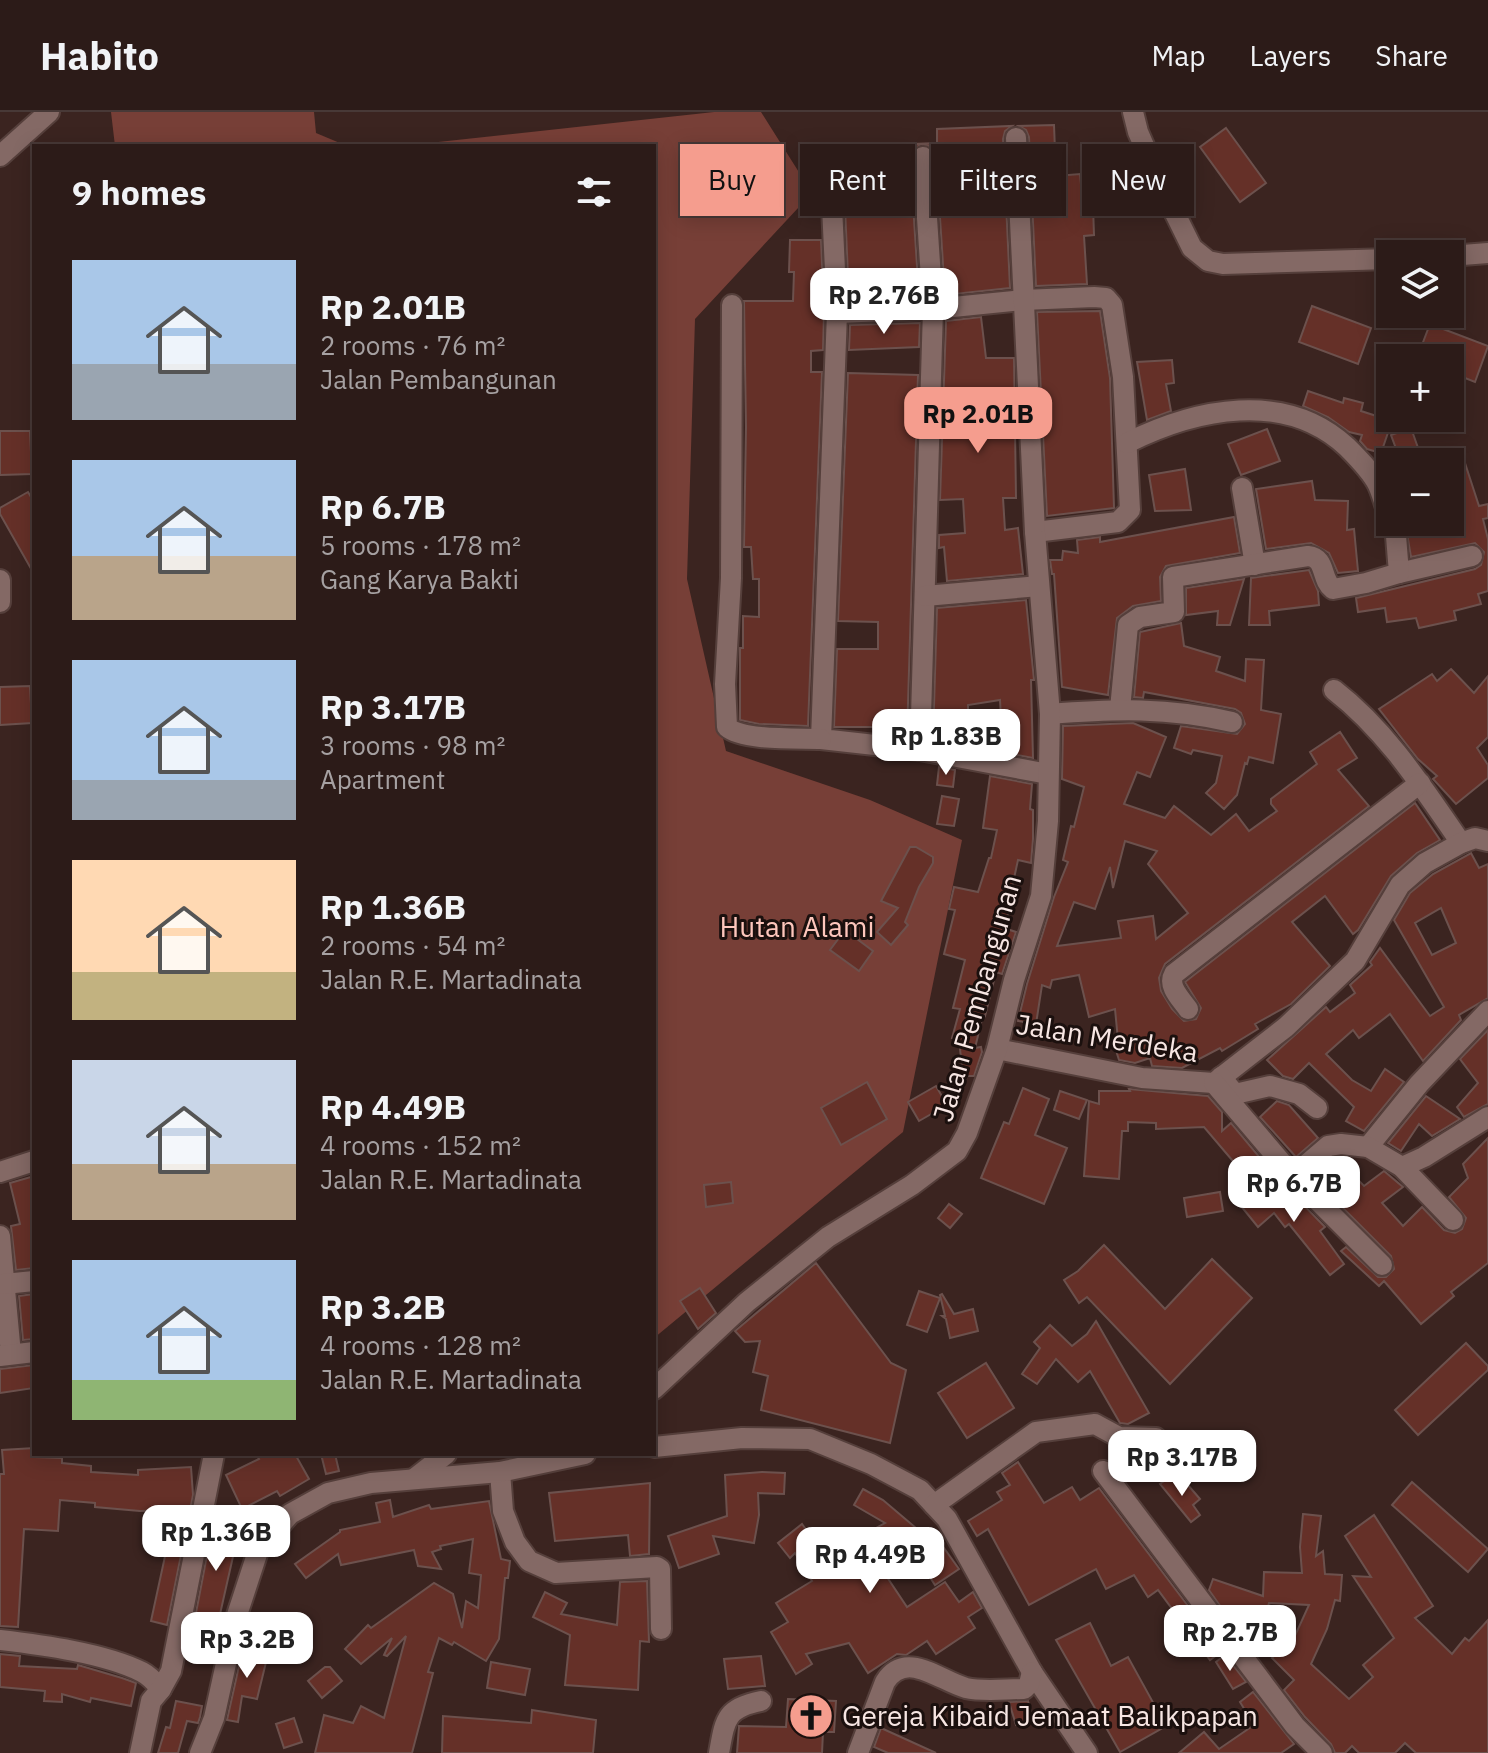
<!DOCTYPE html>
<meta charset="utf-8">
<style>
:root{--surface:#2c1b18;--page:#342421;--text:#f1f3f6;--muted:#a6a1a2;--line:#483937;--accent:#f59d8e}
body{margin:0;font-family:"IBM Plex Sans",sans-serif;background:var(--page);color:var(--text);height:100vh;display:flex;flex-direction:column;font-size:30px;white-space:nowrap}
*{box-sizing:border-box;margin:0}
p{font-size:26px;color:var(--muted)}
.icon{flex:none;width:44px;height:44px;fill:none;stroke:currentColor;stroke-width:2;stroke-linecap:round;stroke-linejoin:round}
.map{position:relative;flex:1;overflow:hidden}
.side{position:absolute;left:32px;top:32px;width:624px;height:1312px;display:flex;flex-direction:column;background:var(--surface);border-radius:0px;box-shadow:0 4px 20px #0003,0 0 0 2px var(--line)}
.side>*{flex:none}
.guide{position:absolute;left:680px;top:32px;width:688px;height:72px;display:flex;gap:16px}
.buttons{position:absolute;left:1376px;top:128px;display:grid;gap:16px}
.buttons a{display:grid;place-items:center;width:88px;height:88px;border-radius:0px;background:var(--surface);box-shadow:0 4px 20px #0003,0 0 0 2px var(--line);font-size:40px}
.price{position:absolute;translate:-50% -68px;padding:0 18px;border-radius:16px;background:#fff;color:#222;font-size:26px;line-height:52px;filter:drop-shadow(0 2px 4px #0008)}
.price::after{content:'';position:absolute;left:50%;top:48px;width:24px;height:18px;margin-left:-12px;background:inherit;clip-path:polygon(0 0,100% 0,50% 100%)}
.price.selected{background:var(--accent);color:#111}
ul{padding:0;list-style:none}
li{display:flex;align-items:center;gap:24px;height:200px;padding:0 40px}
li span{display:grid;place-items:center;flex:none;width:224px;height:160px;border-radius:0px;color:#555}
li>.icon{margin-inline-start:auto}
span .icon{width:96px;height:96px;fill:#fffc;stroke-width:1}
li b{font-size:34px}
h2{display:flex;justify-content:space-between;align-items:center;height:96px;padding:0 40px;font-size:34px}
.pill{padding:0 28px;border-radius:0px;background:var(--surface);box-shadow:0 4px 20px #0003,0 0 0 2px var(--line);font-size:28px;line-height:72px}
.pill.selected{background:var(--accent);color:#111}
header{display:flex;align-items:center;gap:48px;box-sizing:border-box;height:112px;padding:0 40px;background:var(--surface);border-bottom:2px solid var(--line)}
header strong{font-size:38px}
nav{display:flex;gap:44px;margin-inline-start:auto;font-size:28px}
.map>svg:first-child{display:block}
.forest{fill:#773f37}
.building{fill:#653028;stroke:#6c514d;stroke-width:2;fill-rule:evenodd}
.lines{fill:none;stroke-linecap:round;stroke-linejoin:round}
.minor-casing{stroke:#553f3b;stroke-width:24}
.minor{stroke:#846965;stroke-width:20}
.labels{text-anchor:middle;stroke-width:6;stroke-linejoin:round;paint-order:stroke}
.park-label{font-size:28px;fill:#fec6bc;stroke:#1b100e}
.street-label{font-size:28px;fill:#f7e6e3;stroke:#1b100e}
.poi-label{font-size:28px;fill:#f7e6e3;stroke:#1b100e;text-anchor:start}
</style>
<header>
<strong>Habito</strong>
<nav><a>Map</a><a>Layers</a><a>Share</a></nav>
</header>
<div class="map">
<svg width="1488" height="1641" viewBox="0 0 1488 1641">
<rect width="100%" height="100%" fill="#3b2420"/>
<g class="forest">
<path d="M111,0H314L316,21L347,34H115Z"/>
<path d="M714,0H761L812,81L695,207L687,467L726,639L870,688L962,728L903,1020L654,1226V34H401Z"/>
</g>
<g class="building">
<path d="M1054,13L1056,64L1080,62L1083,94H1093L1094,123L1084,124L1087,172L1036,174L1029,25L1026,18L1019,14Z"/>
<path d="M1012,14L1005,19L1003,27L1010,176L945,183L936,44L929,34L921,32L912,39L910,46L919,185H906V178L854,182L855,187H849L844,72L836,58L881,55V51H888L887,33L937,31V17Z"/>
<path d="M1226,16L1266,71L1240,90L1200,35Z"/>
<path d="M790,128H821L824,201L823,238L811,239V260H822L808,614L759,612L740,608V536H743V504L759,505V467H753L751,435H744L746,315L744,189H793L794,160H789Z"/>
<path d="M1312,194L1371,216L1358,252L1299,230Z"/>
<path d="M1100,199L1110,266L1114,396L1047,404L1037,200Z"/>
<path d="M981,205L986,246H1014L1016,386H1003L1005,418L1018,416L1023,462L947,469L944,435L939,436V423L965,421L963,387L940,388L946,209Z"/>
<path d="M920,211L919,235L849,238L850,213Z"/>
<path d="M1430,212L1488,234L1475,270L1450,260V246H1417Z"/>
<path d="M1172,248L1174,271L1166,272L1171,299L1147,308L1137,250Z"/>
<path d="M848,261L918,263L907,624L877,620V615H834L837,537H878V510L838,509Z"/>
<path d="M1308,279L1343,291L1344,286L1363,291L1361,299L1392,309L1381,341L1367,337L1360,329L1362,323L1349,320L1328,305L1303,294Z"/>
<path d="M1411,316L1423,350H1401L1391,323Z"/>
<path d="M1267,317L1280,349L1241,363L1228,332Z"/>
<path d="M0,319H30L32,362L0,363Z"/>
<path d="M1464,348L1479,394L1488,392V406L1483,407L1488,427V479L1478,482L1481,492L1454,499L1456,508L1419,516L1416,506L1387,510L1385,496L1358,500L1356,486L1475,457L1481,453L1484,440L1475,431L1411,445L1405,410H1446L1450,422V404L1455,402L1450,385V352Z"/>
<path d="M1185,357L1191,398L1155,399L1149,363Z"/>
<path d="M1312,369L1315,388L1348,389L1347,418L1354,417L1358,459L1338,461L1329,441L1311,431L1266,437L1256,377Z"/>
<path d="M28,380L34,390V462L0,402V396Z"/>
<path d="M1234,405L1240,441L1166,454L1160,465L1161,489L1133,494L1117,506L1108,583L1062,575L1054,462H1052L1050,448H1062L1063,439L1078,441L1077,428L1100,425V430Z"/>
<path d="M1309,458L1318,479L1319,493L1269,499L1270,513H1249L1251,466Z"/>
<path d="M1244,467L1230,513H1217L1218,499L1186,503V476Z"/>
<path d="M1026,488L1034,568H1031L1033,646L990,638L992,623L1002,626L1000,588L968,593V616L972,617L969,634L933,627L937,496Z"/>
<path d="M1181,511L1184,534L1220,545L1216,559L1245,569L1246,547L1264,548L1261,598L1281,602L1273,651L1249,645L1247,652L1245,651L1237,683L1224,697L1206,681L1216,671L1222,644L1193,638L1191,642L1174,636L1181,614L1237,622L1245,612L1241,601L1235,597L1144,580L1143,586L1134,585L1140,520Z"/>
<path d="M1451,557L1474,581L1488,564V625L1477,636L1488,653V666L1456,692L1433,667L1437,664L1418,647L1379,597L1432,562L1437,569Z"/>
<path d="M30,574L32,611L0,613V575Z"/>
<path d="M1133,611L1166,625L1150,665L1137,660L1124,692L1165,706L1174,694L1211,723L1236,702L1249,719L1277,699L1271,692V687L1317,652L1310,640L1340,620L1357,646L1338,658L1369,694L1165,852L1159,866L1161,879L1172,897L1184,909L1196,907L1201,896L1185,870L1415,691L1440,728L1417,741L1391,764L1358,818L1353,822L1325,784L1292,810L1330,854L1291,892L1255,912L1258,917L1222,939L1220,936L1182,956L1152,954L1150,946L1135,951L1119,948L1113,929L1118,928L1115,897L1089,905L1079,863L1052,868L1050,876L1042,873L1036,912L1018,909L1027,872L1054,785L1068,750L1063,748L1071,714L1074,715L1084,675L1062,667L1063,614ZM1125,729L1157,739L1148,752L1188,801L1156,827L1153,804L1118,809L1121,826L1057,834L1074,790L1095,797L1110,755L1113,776Z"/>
<path d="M939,655L955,658L953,675L937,673Z"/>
<path d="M990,664L1032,672L1030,697L1033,698V727L1031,751L1018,748L1011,780L1014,781L1004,816L1016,820L1002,862L996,860L985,904L983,903L975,936L981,935L982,940L974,964H967L964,973L959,928L952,926L960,897L953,896L965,848L944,842L955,798L949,797L954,775L978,780L989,746H991L997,718L983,716Z"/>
<path d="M942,684L959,687L954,714L937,712Z"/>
<path d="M910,735H916L933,745V751L919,775L905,810L908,813L891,833L877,820L898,796L881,789Z"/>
<path d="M1471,741L1479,756L1488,752V886L1459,903L1461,908L1423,949L1390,902L1359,926L1353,918L1326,942L1352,968L1371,979L1385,957L1404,970L1364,1019L1346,1009L1354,995L1309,951L1293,967L1283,964L1267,948L1326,895L1330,900L1355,881L1350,873L1372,853L1370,850L1380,836L1430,904L1444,895L1394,808L1410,781L1433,762ZM1441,796L1456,831L1432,843L1415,811Z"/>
<path d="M845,818L873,839L859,859L830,838Z"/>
<path d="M1488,918V992L1464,1005L1457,995L1478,971L1460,947Z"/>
<path d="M867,970L887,1007L841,1033L821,996Z"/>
<path d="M936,974L947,993L919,1009L908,990Z"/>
<path d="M1023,976L1049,987L1035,1023L1067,1036L1044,1092L981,1066L1004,1010L1009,1012Z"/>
<path d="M1129,977L1208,984L1222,1000V1019L1231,1011L1266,1053L1249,1068L1204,1015L1156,1017V1011L1128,1010V1019H1122L1119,1067L1084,1064L1089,989L1099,992V979H1130Z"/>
<path d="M1060,979L1087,988L1079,1007L1054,998Z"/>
<path d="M1426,984L1460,1007L1432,1024L1419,1012L1401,1039L1388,1031Z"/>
<path d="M1277,989L1289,993L1318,1026L1296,1045L1260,1005Z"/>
<path d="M1488,1026V1151L1451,1180L1454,1184L1421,1212L1384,1169L1379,1174L1341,1139L1346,1135L1378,1165H1386L1394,1157L1391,1144L1312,1065L1337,1046L1364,1074L1384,1059L1403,1075L1382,1091L1403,1114L1422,1095L1444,1118L1455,1121L1462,1117L1466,1106L1449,1085L1468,1066L1463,1052Z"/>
<path d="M34,1064V1156L16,1158L11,1114L20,1112L10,1071Z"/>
<path d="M731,1070L733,1091L706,1095L704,1073Z"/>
<path d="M1264,1073L1278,1089L1290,1079L1325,1115L1320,1119L1344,1152L1330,1163L1289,1112L1285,1115L1274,1101L1258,1115L1241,1094Z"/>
<path d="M1220,1080L1223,1099L1187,1105L1184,1086Z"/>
<path d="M949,1092L962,1102L950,1116L938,1106Z"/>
<path d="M1104,1133L1165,1197L1212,1147L1252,1186L1170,1272L1087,1185L1079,1191L1064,1168L1078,1159Z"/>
<path d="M816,1151L891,1251L906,1258L890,1331L761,1298L768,1264L753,1260L760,1229L745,1230L735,1219Z"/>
<path d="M700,1176L716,1201L698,1217L680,1189Z"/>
<path d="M919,1179L940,1186L927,1220L907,1213Z"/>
<path d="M34,1182V1227L23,1228L19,1184Z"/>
<path d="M942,1182L954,1202L973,1197L978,1219L950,1226L946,1207L942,1204H945L940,1183Z"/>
<path d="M1096,1209L1149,1301L1128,1312L1120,1311L1090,1259L1078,1270L1056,1247L1037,1272L1022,1262L1040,1236L1034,1230L1050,1213L1072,1234L1087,1222Z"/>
<path d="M1466,1231L1488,1254V1258L1418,1323L1395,1298Z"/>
<path d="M986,1251L1014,1296L967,1326L938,1281Z"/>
<path d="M34,1253V1276L0,1281V1257Z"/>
<path d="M34,1336V1345L62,1346V1351L91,1354V1360L138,1363V1358L191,1355L193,1383L167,1513L151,1509L175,1398L140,1399L95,1395V1391L60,1388L58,1419L24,1417L18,1515L0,1514V1362H4L2,1338Z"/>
<path d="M256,1342H295L309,1367L280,1384L277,1379L242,1397L226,1363L259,1347Z"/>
<path d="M321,1342H335L339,1359L326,1362Z"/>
<path d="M1018,1350L1044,1391L1072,1375L1080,1388L1099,1376L1222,1539L1210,1548L1158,1478L1148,1485L1134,1463L1106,1477L1096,1457L1029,1493L988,1417L977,1424L968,1409L1002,1388L997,1380L1010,1373L1002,1361Z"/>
<path d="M762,1360L785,1361L784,1382L758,1381L759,1403L754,1431L713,1424L719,1442L679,1456L668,1424L727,1404L725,1363Z"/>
<path d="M1171,1364L1181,1377L1187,1372L1200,1387L1193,1393L1200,1403L1191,1410L1160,1372Z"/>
<path d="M1412,1370L1488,1437L1468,1460L1392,1393Z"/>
<path d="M650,1371L649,1442L630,1444L628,1423L555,1429L549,1381Z"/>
<path d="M863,1377L883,1388L923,1422L926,1419L941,1432L959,1457L935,1473L911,1436L900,1454L885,1462L907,1495L945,1470L959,1490L973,1480L982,1496L968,1505L975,1516L936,1542L927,1529L906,1543L897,1542L868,1561L849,1531L806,1542L812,1552L796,1562L771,1520L788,1510L776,1491L812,1469L795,1441L790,1446L778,1431L802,1412L817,1433L820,1431L828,1443L885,1411L854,1393Z"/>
<path d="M390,1388L393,1405L429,1393L431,1397L489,1389L501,1447L510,1449L508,1466H505L499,1527L486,1549L454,1530L452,1533L439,1526L428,1560L433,1561L412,1641H315L324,1603L353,1611L361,1594L384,1606L406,1524L387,1544L384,1543L392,1526L361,1552L345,1537L368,1513L371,1516L434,1471L453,1482L462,1516L466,1489L478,1496L481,1463L469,1461L473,1427L440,1434L441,1437L432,1440L441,1457L418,1454L414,1438L341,1453L338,1442L306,1466L295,1452L340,1420V1418L380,1410L376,1391Z"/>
<path d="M1303,1402L1321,1404L1316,1444L1323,1439L1325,1462L1342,1463L1340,1489L1335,1488L1327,1517L1311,1552L1349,1587L1373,1565L1363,1553L1394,1526L1353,1464L1371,1465L1345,1424L1374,1403L1433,1494L1415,1506L1452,1542L1465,1526L1469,1529L1488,1508V1641H1416L1405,1631L1395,1641H1359L1352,1634L1345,1641H1335L1331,1632L1305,1605L1284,1578L1294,1568L1272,1546L1283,1534L1288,1539L1309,1493L1269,1491L1264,1508L1221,1495L1209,1478L1213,1467L1263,1484L1264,1460L1302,1461L1300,1435Z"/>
<path d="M213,1412L239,1418L218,1511L195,1506Z"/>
<path d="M647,1469L649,1530L640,1529L638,1578L565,1573L570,1523L533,1505L545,1480L567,1491L561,1502L617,1513L620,1470Z"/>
<path d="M1090,1511L1111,1554L1128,1545L1166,1614L1120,1640L1056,1528Z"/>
<path d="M1257,1517L1267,1529L1255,1539L1245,1526Z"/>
<path d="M243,1536L268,1542L257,1587L242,1584L238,1610L227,1608Z"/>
<path d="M0,1542L20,1544L19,1554L77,1557L78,1553L122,1566L136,1571L131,1594L91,1586L90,1590L62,1582V1590L44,1589L45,1579L0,1575Z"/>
<path d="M1225,1543L1246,1570L1233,1577L1216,1550Z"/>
<path d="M761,1544L765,1574L728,1577L724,1547Z"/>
<path d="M491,1550L530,1557L525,1583L487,1576Z"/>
<path d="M325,1555H330L342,1569L322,1586L308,1569Z"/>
<path d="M1253,1580L1294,1632L1281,1641H1179L1204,1620L1219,1637L1254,1613L1240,1590Z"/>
<path d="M788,1587L836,1589L834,1620H823L822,1641H737L739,1614L786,1615Z"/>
<path d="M176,1589L202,1594L200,1605L198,1611L187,1609L178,1641H158L166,1615L170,1616Z"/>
<path d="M1028,1589L1033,1607L1016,1613L1009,1590Z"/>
<path d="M532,1598L596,1608L593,1641H442L443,1604L531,1611Z"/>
<path d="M294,1606L302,1630L284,1636L276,1612Z"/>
<path d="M881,1616L936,1641H888L874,1635Z"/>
</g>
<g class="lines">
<g class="minor-casing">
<g id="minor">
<path d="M1133,0L1138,20L1162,75L1192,136L1208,149L1223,152L1390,147"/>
<path d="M0,44L49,0"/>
<path d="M831,73L837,201L821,627L920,638L933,197L923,45"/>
<path d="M1450,144L1488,141"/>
<path d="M732,193L731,466L725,572L727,615C743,629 798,626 821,627"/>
<path d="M837,201L933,197L1023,188L1094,185L1106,186L1112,193L1123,265L1130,398L1118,410L1035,420"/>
<path d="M1127,331C1195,297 1285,277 1347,335C1358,346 1371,359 1378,373C1383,384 1386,397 1390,408"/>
<path d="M1242,376L1255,453"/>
<path d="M1399,461L1472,444"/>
<path d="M0,468V490"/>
<path d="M925,484L1039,474"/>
<path d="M1334,578C1387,619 1423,676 1461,731"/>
<path d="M1120,597L1128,513L1140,505L1174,500L1173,465L1308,444C1327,446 1320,467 1333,477L1366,471L1399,461L1396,424L1391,410"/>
<path d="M1050,602C1115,597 1167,595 1232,610"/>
<path d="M920,638L1048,662"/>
<path d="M1188,897C1181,887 1167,874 1174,862L1420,671"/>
<path d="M997,937L1142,966L1214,971L1286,915L1355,849L1400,773L1425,751L1461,731L1475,726L1488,729"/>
<path d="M1221,965L1235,982L1270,974L1299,982L1317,996"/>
<path d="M1214,971L1293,1064L1382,1153"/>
<path d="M1368,1035L1419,972L1488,899"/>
<path d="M1402,1055L1424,1045L1488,1005"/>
<path d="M0,1060L34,1049"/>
<path d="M1293,1064L1328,1034L1341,1032L1368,1035L1402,1055L1453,1108"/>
<path d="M0,1124L11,1242"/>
<path d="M4,1172L34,1169"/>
<path d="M0,1244L34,1240"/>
<path d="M654,1277L747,1190L828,1125L912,1073L957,1039L967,1021L997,937L1014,868L1041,784L1048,709L1050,602L1035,420L1016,26"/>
<path d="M654,1335L742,1326L810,1327L871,1352L920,1378L947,1407L1032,1560L1087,1641"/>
<path d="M1103,1359L1295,1614L1322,1641"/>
<path d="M500,1360L503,1399L515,1430L529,1449L556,1461L657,1455L660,1457L661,1517"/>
<path d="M414,1367L446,1342"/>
<path d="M934,1393L1036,1320L1095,1312L1119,1325L1156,1326"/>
<path d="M0,1528C42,1533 104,1541 142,1560C150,1564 156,1571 161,1577"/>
<path d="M140,1641L151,1589L161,1577L171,1559L214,1342"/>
<path d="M200,1641L214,1606L236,1506L258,1439L290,1402L328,1381L371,1371L500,1360L585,1342"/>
<path d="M719,1641C725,1608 725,1596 761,1589"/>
<path d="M858,1641L885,1570C906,1537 940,1569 966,1576C983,1580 1006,1577 1024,1577L1029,1572L1032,1560"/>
</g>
</g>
<use href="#minor" class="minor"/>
</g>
<defs>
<g id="church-disc" transform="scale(2.3)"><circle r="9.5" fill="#f59d8e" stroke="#1b100e"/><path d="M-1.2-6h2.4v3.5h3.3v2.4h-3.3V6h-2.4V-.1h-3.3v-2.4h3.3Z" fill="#111"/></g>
</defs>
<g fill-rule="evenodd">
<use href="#church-disc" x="811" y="1604"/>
</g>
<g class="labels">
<g class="park-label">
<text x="797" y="825">Hutan Alami</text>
</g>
<g class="street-label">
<text transform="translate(977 886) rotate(-74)" y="10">Jalan Pembangunan</text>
<text transform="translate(1107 926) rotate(9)" y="10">Jalan Merdeka</text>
</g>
<g class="poi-label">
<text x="842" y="1614">Gereja Kibaid Jemaat Balikpapan</text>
</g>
</g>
</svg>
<div class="buttons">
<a><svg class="icon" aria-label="layers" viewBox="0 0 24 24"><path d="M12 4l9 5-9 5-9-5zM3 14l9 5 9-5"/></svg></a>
<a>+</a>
<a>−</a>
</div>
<b class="price" style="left:884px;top:224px">Rp 2.76B</b>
<b class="price selected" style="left:978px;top:343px">Rp 2.01B</b>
<b class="price" style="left:946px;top:665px">Rp 1.83B</b>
<b class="price" style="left:1294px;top:1112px">Rp 6.7B</b>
<b class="price" style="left:1182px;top:1386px">Rp 3.17B</b>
<b class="price" style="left:216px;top:1461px">Rp 1.36B</b>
<b class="price" style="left:870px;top:1483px">Rp 4.49B</b>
<b class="price" style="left:1230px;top:1561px">Rp 2.7B</b>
<b class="price" style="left:247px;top:1568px">Rp 3.2B</b>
<div class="guide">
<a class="pill selected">Buy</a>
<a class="pill">Rent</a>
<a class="pill">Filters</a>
<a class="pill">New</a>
</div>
<section class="side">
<h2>9 homes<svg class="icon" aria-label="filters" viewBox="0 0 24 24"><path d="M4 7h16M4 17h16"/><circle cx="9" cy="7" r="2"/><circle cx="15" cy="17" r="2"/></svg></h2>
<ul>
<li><span style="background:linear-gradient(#a9c7e8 65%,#9aa5b1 0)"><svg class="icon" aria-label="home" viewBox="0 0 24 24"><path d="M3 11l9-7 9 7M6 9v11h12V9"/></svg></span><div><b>Rp 2.01B</b><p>2 rooms · 76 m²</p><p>Jalan Pembangunan</p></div></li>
<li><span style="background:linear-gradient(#a9c7e8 60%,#b9a48a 0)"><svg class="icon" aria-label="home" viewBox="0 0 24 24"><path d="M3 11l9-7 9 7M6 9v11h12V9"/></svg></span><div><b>Rp 6.7B</b><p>5 rooms · 178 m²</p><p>Gang Karya Bakti</p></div></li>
<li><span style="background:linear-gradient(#a9c7e8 75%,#9aa5b1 0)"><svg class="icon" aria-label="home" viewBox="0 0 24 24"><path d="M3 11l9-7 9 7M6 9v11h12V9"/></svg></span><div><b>Rp 3.17B</b><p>3 rooms · 98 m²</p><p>Apartment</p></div></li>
<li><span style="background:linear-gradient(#ffd9b3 70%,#c2b280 0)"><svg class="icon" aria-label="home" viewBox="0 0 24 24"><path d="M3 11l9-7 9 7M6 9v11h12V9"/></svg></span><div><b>Rp 1.36B</b><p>2 rooms · 54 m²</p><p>Jalan R.E. Martadinata</p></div></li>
<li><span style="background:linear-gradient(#c9d6e8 65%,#b9a48a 0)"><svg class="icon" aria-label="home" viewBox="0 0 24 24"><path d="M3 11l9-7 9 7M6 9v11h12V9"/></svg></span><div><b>Rp 4.49B</b><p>4 rooms · 152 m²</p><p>Jalan R.E. Martadinata</p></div></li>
<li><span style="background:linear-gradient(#a9c7e8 75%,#8fb573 0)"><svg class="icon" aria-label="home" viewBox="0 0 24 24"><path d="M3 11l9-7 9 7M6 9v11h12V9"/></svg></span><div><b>Rp 3.2B</b><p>4 rooms · 128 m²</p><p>Jalan R.E. Martadinata</p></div></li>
</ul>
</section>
</div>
